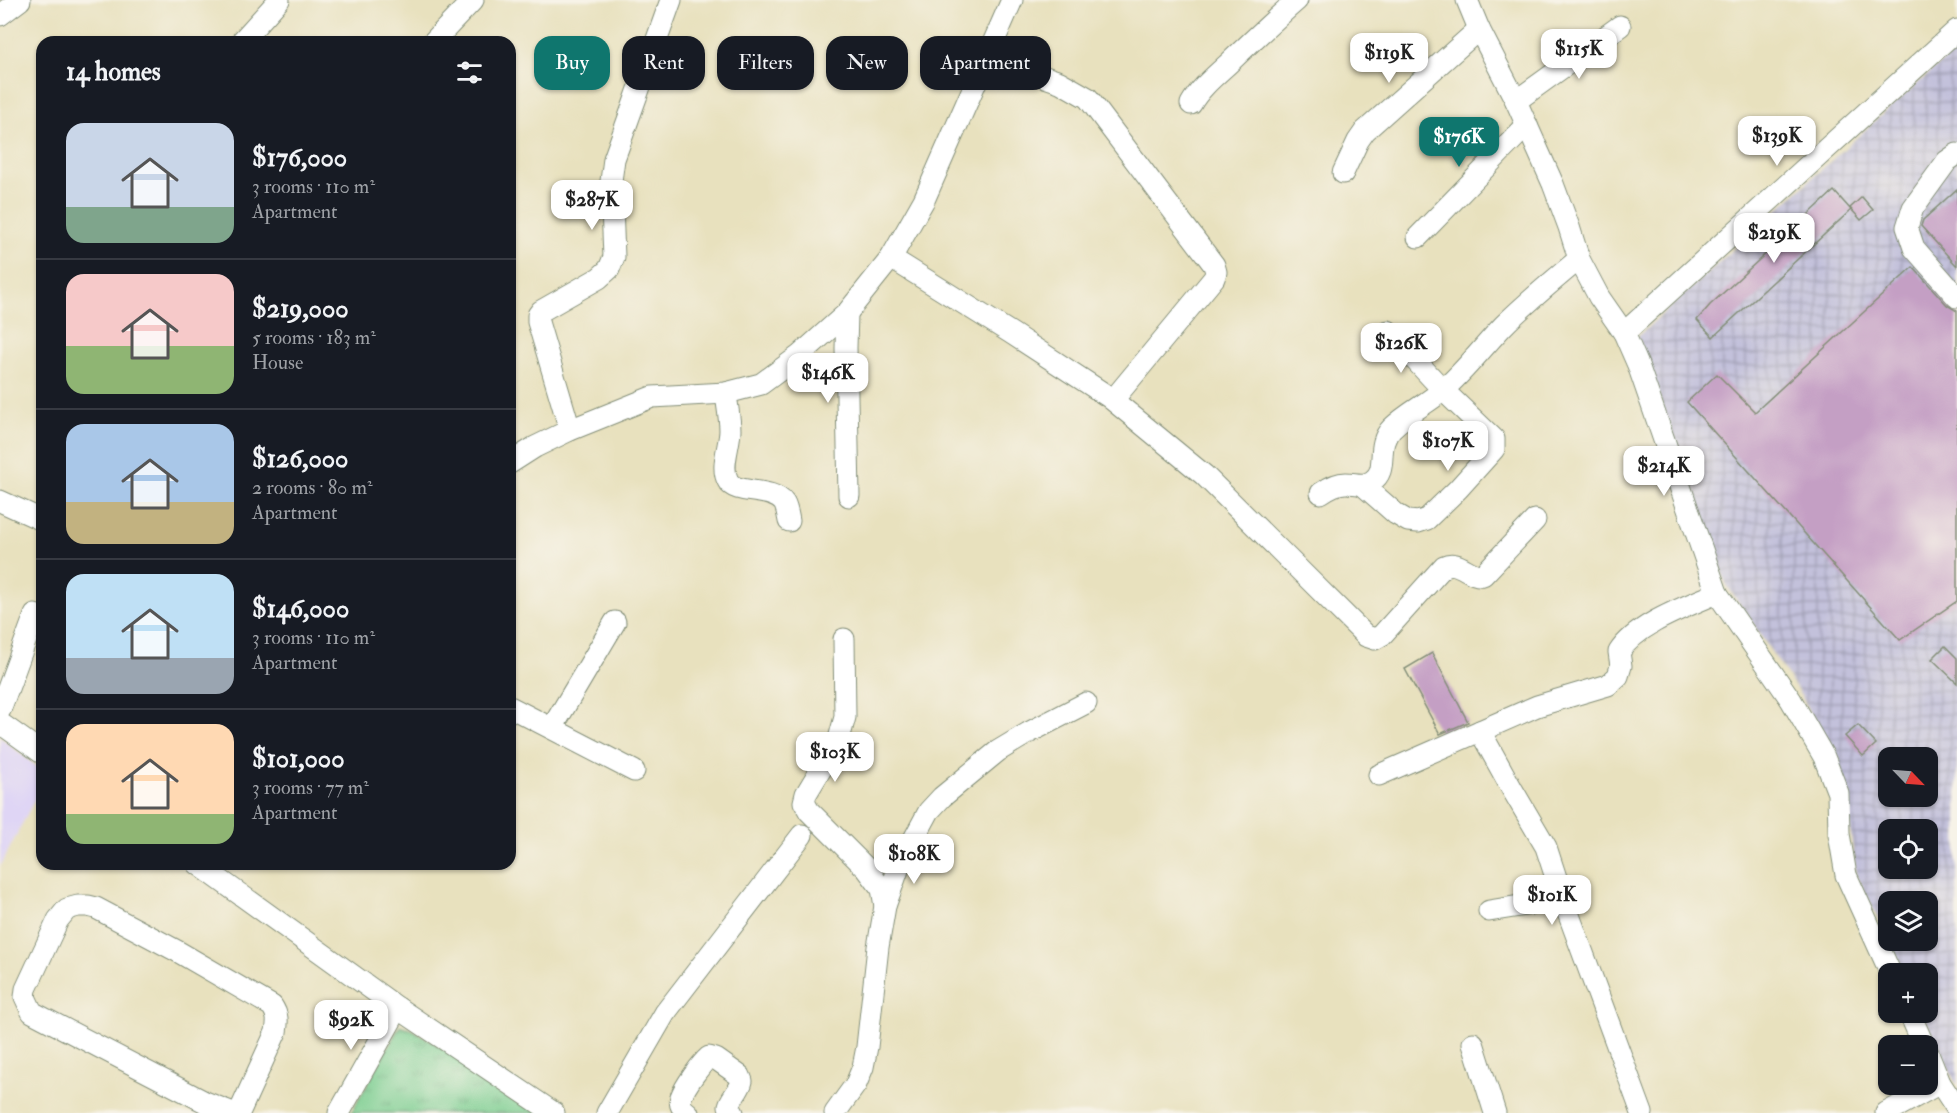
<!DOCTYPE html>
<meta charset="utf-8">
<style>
:root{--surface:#171b24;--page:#242831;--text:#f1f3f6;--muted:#9ea1a6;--line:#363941;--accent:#0f766e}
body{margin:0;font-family:"IM FELL Double Pica",serif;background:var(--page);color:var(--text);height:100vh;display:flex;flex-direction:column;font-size:22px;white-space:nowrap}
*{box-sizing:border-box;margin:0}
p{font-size:20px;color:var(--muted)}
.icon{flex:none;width:33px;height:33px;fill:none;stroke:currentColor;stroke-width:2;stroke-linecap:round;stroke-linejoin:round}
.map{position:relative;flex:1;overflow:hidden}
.drawer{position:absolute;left:36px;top:36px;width:480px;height:834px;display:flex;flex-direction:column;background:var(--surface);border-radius:18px;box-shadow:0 2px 4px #0004}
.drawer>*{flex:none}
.guide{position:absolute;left:534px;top:36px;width:570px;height:54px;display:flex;gap:12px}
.needle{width:39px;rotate:115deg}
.fabs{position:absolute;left:1878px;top:747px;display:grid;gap:12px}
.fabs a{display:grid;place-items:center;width:60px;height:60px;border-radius:12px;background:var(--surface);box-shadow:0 2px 4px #0004;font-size:30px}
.price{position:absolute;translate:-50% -51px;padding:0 14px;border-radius:12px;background:#fff;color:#222;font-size:20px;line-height:39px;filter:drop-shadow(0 2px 3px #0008)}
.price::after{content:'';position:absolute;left:50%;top:36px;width:18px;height:14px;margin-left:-9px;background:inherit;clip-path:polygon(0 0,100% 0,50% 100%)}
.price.selected{background:var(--accent);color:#fff}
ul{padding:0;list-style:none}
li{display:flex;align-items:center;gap:18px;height:150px;padding:0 30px}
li+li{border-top:2px solid var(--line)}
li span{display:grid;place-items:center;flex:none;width:168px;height:120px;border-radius:18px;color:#555}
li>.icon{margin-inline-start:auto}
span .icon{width:72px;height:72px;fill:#fffc;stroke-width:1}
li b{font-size:26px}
h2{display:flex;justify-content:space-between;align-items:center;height:72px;padding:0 30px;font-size:26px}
.tag{padding:0 21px;border-radius:18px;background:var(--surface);box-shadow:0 2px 4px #0004;font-size:21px;line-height:54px}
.tag.selected{background:var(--accent);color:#fff}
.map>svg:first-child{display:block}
.built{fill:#dfd5f5}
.industrial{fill:url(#industrial-grid);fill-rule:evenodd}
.grass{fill:url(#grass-tufts);stroke:#4c8562;stroke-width:1.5}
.building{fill:#c49fc4}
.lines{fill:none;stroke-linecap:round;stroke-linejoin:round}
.minor-casing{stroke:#848f79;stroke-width:23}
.minor{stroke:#fff;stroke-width:21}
</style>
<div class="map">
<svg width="1957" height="1113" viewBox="0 0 1957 1113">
<defs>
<pattern id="industrial-grid" width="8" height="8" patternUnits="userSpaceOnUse" patternTransform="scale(1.5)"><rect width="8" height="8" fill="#c3c1db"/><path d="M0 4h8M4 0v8" fill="none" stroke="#9e9eb2"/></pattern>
<pattern id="grass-tufts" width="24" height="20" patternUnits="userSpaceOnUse" patternTransform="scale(1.5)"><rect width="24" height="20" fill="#79cd8f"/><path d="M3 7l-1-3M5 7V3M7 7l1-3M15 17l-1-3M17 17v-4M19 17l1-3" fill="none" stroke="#63a876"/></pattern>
</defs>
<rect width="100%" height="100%" fill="#f7f3e8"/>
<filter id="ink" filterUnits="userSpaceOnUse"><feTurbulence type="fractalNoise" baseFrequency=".0167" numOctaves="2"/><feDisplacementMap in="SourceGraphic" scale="12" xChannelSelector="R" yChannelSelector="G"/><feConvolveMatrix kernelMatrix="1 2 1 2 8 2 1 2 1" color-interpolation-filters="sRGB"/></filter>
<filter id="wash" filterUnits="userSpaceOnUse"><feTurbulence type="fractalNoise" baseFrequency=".008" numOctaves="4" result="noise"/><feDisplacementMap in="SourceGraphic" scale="24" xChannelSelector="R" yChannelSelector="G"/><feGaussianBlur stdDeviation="1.35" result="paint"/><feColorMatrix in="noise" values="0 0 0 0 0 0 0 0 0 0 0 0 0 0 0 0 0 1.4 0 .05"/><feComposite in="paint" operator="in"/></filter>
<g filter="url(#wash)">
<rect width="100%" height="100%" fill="#e8e1be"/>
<path class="built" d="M0,737L42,771V785L0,867Z"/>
<path class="industrial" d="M1957,49V1086L1922,1013L1928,1012V974L1904,973L1856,874L1845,791L1803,699L1726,584L1637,337L1876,120ZM1888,758H1928V796H1888ZM1888,830H1928V868H1888ZM1888,902H1928V940H1888Z"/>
<path class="grass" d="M400,1026L413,1030L548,1113H351Z"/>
<g id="blocks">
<g class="building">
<path d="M1957,189V266L1921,226L1923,220Z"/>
<path d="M1834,191L1851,210L1713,337L1697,320L1710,305Z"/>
<path d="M1862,197L1873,210L1861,220L1850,208Z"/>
<path d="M1913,267L1947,305L1957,311V601L1900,640L1687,402L1717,374L1755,412Z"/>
<path d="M1945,646L1957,658V683L1932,659Z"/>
<path d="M1432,653L1468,722L1440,734L1405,669Z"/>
<path d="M1858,725L1876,744L1863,756L1845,736Z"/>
</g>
</g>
</g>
<g filter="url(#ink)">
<use href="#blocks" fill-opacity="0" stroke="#848f79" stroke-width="1.5"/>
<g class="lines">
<g class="minor-casing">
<g id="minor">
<path d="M1467,0L1479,29L1516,101L1553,184L1569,227L1579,259L1599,297L1624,333L1638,365L1717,593L1791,700L1824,757L1838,793L1839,834L1846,875L1891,974"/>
<path d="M0,15L20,0"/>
<path d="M241,42L279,0"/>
<path d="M433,42L473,0"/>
<path d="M983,62L1030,72L1060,82L1088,98L1214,265L1216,272L1214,278L1113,400"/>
<path d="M1516,101L1620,26"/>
<path d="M1191,104C1200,88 1215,76 1229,63C1251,42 1274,20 1297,0"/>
<path d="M1957,154L1947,161L1913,208L1907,227L1914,248L1957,297"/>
<path d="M1343,173L1358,141L1365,131L1479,29"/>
<path d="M1418,237L1527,125"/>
<path d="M891,258L1011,333L1109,397L1204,475L1366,636L1375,639L1382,635L1444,566C1459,559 1469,577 1483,575L1535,520"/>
<path d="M847,313L846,348L849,496"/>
<path d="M1624,333L1957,30"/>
<path d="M726,393C727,405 730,418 730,430C730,445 720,467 728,481C736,496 772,486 784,503C787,508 788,516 789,521"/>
<path d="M570,430L538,322V315L541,311L599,278L609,269L614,257L611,181L614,159L671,0"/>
<path d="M510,463L535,447L570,430L652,397L726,393L761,384L799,356L847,313L891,258L924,200L1012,0"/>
<path d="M1363,485L1396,514L1408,521L1418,522L1427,519L1458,489L1494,449V439L1443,390L1388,331"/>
<path d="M1321,493C1328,488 1336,483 1346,483C1356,483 1363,487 1372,481C1390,470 1374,446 1392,428C1407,413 1427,404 1443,390C1465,371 1483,347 1503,326C1527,302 1553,281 1579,259"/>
<path d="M0,501L42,520"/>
<path d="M844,639L845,717L839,739L806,794L804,802L809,811L867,869L882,889L885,906"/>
<path d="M510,707L634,771"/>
<path d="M0,710L35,615"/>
<path d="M0,723L42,753"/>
<path d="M552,728L615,622"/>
<path d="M1480,731L1512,789L1546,847L1563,899L1642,1113"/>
<path d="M1379,775L1537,706L1608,685L1618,676L1621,666L1619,652C1638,623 1686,607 1717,593"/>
<path d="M198,864L398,1008L554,1113"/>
<path d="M1489,911L1563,899"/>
<path d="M1909,1012L1924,1046"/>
<path d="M1473,1043L1495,1113"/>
<path d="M1928,1053L1940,1083L1957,1109"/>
<path d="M233,1113L205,1102L32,1012L25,997L26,989L58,920L67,909L78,906H88L96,908L177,951L272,1006C278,1015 278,1021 276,1032L239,1113"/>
<path d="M339,1113L398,1008"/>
<path d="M607,1113L665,1013L802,835"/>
<path d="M688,1113C682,1109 679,1104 681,1097C685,1086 701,1064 709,1057L716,1059L740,1076L742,1081C740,1091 731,1097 729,1106L733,1113"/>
<path d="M835,1113L856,1084L863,1067L867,1047L878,947L885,906L899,867L929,811L942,797L998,751L1028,733L1086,703"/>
<path d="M1886,1113L1940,1083"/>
</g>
</g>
<use href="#minor" class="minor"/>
</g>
</g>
</svg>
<div class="fabs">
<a><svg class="needle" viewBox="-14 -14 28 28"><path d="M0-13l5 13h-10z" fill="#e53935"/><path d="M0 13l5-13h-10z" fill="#9ea1a6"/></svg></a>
<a><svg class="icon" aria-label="locate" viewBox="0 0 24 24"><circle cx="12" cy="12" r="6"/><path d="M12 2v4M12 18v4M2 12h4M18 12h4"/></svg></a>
<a><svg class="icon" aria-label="layers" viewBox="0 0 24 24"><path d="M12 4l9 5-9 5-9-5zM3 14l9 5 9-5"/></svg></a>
<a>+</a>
<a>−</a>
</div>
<b class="price" style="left:1579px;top:80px">$115K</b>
<b class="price" style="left:1389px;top:84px">$119K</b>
<b class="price" style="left:1777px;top:167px">$139K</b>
<b class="price selected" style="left:1459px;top:168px">$176K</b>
<b class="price" style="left:592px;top:231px">$287K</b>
<b class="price" style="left:1774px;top:264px">$219K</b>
<b class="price" style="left:1401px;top:374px">$126K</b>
<b class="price" style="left:828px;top:404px">$146K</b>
<b class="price" style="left:1448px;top:472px">$107K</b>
<b class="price" style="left:1664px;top:497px">$214K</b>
<b class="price" style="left:835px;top:783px">$103K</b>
<b class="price" style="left:914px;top:885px">$108K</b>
<b class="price" style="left:1552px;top:926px">$101K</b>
<b class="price" style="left:351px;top:1051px">$92K</b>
<div class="guide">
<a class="tag selected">Buy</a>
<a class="tag">Rent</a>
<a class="tag">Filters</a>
<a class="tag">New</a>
<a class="tag">Apartment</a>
</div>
<section class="drawer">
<h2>14 homes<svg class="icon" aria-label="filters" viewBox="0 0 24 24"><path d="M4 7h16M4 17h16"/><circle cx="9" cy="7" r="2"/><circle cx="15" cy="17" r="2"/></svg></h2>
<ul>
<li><span style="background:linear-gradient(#c9d6e8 70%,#7fa58c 0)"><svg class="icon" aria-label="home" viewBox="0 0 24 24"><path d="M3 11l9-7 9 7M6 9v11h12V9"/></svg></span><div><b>$176,000</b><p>3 rooms · 110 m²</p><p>Apartment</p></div></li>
<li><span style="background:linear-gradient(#f6c9c9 60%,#8fb573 0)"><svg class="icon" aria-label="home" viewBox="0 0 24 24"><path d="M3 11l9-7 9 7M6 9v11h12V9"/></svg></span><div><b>$219,000</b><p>5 rooms · 183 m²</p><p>House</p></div></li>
<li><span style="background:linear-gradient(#a9c7e8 65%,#c2b280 0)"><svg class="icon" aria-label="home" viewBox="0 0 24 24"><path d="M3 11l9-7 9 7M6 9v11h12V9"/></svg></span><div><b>$126,000</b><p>2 rooms · 80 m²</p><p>Apartment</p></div></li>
<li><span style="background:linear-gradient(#bfe0f5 70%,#9aa5b1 0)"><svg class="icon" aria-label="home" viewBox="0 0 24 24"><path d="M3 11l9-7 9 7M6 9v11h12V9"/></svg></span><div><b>$146,000</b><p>3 rooms · 110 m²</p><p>Apartment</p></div></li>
<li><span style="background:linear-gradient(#ffd9b3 75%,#8fb573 0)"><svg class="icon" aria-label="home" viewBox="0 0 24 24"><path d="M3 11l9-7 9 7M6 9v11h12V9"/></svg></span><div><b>$101,000</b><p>3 rooms · 77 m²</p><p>Apartment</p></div></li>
</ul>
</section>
</div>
